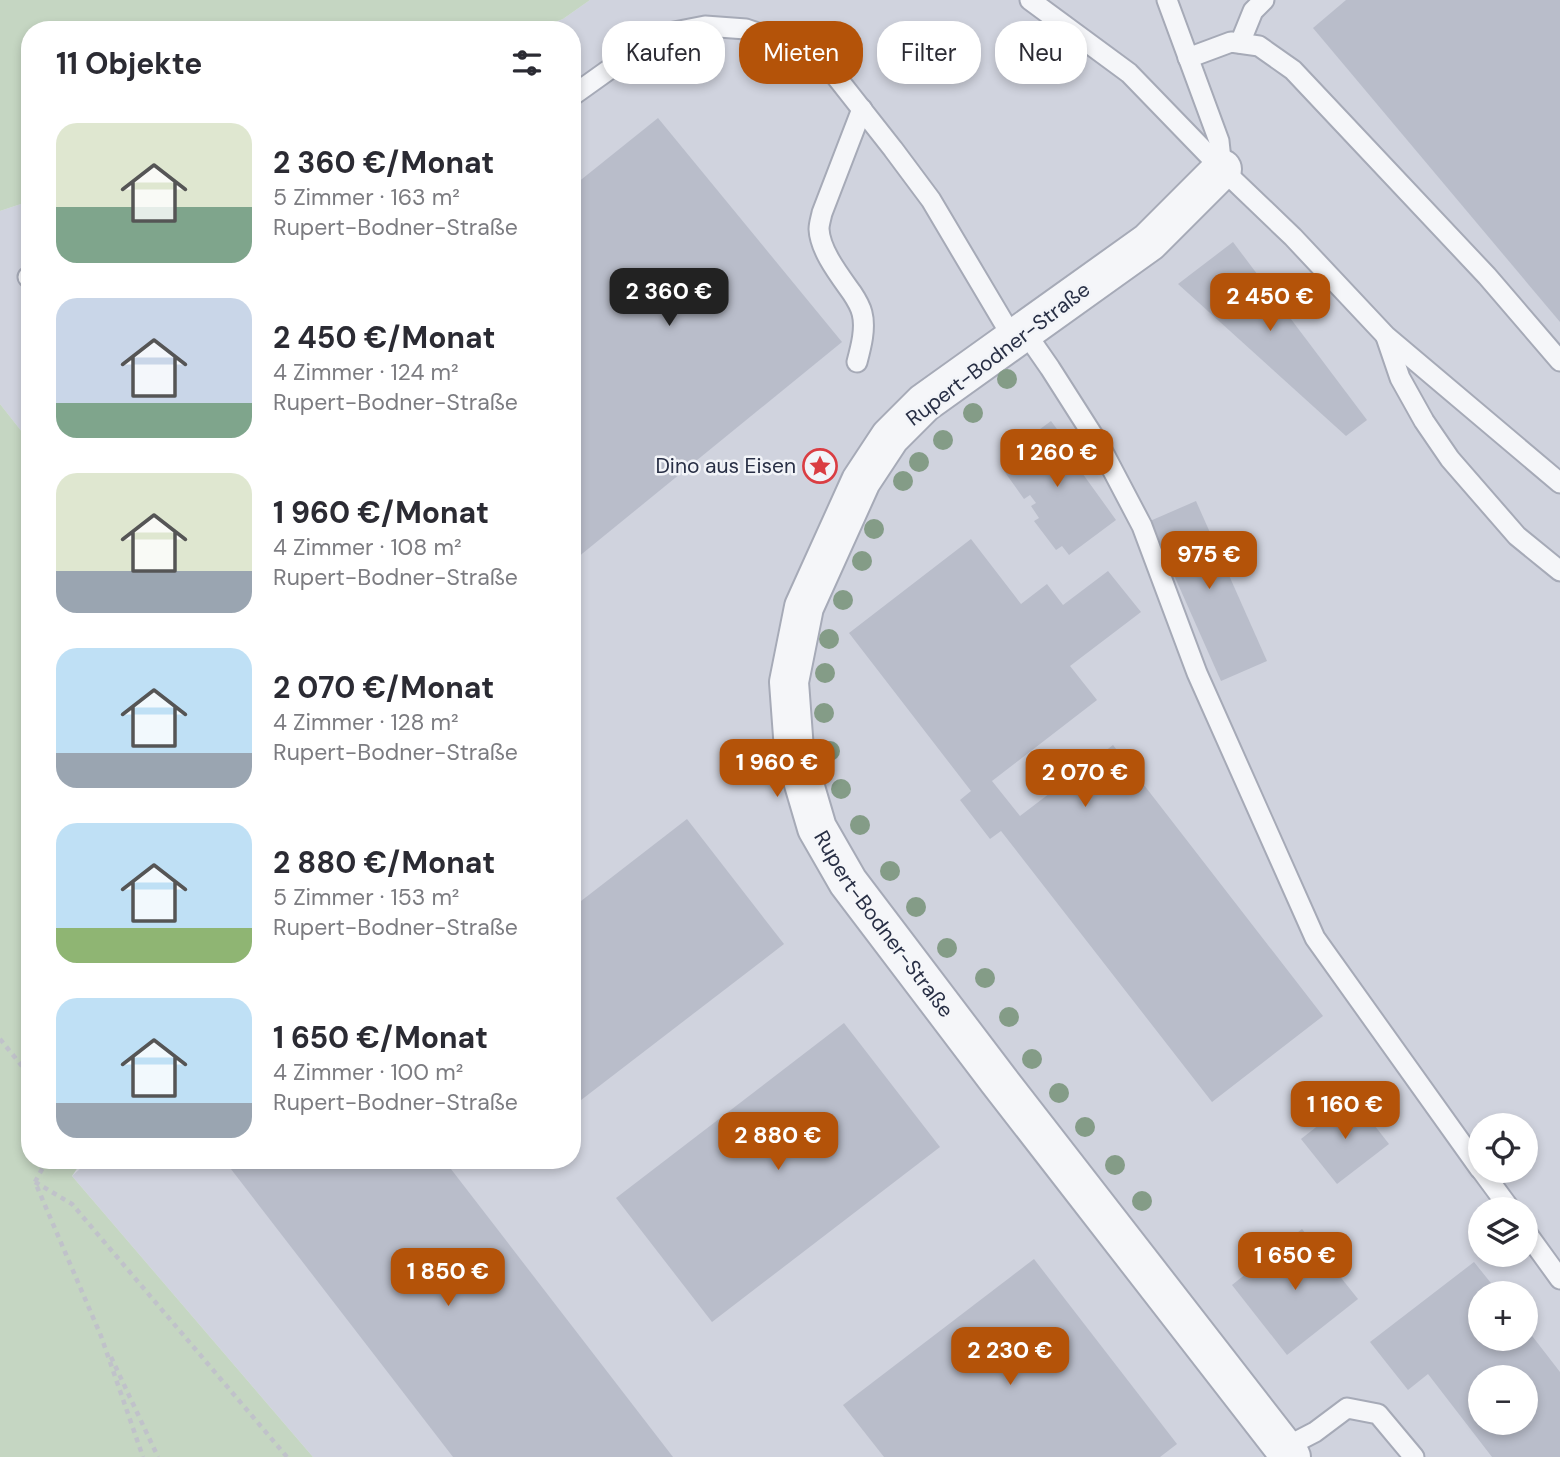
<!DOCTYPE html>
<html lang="de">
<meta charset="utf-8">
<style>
:root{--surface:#fff;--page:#f2f2f3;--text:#2b2b33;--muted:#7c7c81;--accent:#b45309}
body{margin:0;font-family:"DM Sans",sans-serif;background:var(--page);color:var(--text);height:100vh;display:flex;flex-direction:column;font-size:26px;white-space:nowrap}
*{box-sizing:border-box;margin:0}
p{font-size:23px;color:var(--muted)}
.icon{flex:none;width:38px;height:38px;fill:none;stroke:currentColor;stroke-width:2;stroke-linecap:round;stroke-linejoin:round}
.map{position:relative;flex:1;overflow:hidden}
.sheet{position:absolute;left:21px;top:21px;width:560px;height:1148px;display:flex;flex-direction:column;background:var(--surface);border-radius:28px;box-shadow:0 4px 10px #0003}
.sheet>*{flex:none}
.hud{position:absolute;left:602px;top:21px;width:665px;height:63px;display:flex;gap:14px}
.buttons{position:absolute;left:1468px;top:1113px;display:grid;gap:14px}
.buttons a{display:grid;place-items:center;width:70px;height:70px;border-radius:50%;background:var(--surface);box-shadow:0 4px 10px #0003;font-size:35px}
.price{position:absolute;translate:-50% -60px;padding:0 16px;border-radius:14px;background:var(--accent);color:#fff;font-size:23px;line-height:46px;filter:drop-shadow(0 2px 4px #0008)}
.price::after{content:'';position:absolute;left:50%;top:42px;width:21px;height:16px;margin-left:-10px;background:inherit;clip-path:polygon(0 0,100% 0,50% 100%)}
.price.on{background:#222;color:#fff}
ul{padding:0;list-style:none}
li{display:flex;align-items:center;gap:21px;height:175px;padding:0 35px}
li span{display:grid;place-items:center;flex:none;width:196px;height:140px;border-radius:21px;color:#555}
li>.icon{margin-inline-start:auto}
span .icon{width:84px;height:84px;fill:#fffc;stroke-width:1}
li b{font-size:30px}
h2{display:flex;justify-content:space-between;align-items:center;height:84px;padding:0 35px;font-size:30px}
.tag{padding:0 24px;border-radius:28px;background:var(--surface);box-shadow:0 4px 10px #0003;font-size:24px;line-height:63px}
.tag.on{background:var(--accent);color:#fff}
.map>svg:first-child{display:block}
.built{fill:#d0d3de;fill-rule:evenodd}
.green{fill:#c5d6c2}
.building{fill:#b9bdca;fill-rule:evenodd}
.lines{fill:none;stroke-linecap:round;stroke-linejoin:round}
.service-casing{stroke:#a6aab7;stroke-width:23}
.minor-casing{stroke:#a6aab7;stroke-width:42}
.path{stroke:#c0c2ca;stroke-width:4.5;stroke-dasharray:5 5;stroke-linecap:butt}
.service{stroke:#f5f6f9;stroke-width:19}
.minor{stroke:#f5f6f9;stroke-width:38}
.tree{fill:#849c87}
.labels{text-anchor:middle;stroke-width:5;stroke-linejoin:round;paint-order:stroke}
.street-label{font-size:21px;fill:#282f45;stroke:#f2f4f8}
.poi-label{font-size:21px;fill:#282f45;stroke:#f2f4f8;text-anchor:end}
</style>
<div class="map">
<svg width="1560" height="1457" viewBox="0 0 1560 1457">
<rect width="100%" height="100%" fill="#e2e4ec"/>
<g class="built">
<path d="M590,0H1560V1457H313L72,1176L90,1160H572V30H535L563,19ZM1480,1125H1526V1171H1480ZM1480,1209H1526V1255H1480ZM1480,1293H1526V1339H1480ZM1480,1377H1526V1423H1480Z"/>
<path d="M30,201V442L0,404V211Z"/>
</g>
<g class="green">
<path d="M0,0H590L563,19L535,30H30V201L0,211Z"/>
<path d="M0,404L30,442V497L25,503L30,509V1160H83L72,1176L313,1457H0Z"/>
</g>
<g class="building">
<path d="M1346,0H1560V322L1313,28Z"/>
<path d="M658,118L842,342L572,562V187Z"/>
<path d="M1233,242L1367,420L1346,436L1178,284Z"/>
<path d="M1051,421L1085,467L1080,470L1116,520L1069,555L1062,546L1056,550L1034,521L1039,518L1031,506L1036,503L1030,495L1024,499L1004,471L1008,468L1001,458Z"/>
<path d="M1196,501L1267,661L1221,681L1150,521Z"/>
<path d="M971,539L1021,604L1047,584L1063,605L1108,571L1141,612L1070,666L1097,700L992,781L1020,816L1113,745L1323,1016L1212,1102L1001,831L990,839L960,800L971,791L849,633Z"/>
<path d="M687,819L784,944L572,1107V908Z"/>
<path d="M844,1023L940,1147L712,1322L616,1198Z"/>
<path d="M1353,1098L1389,1144L1337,1184L1301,1139Z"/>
<path d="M224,1160H444L673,1457H453Z"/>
<path d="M1302,1229L1358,1299L1287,1355L1232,1285Z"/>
<path d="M1034,1259L1177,1444L1160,1457H884L843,1405Z"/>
<path d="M1474,1262L1499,1293H1480V1339H1526V1328L1560,1372V1457H1492L1428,1374L1408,1390L1370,1342ZM1480,1377H1526V1423H1480Z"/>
</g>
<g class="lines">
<g class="service-casing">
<g id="service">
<path d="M1030,0L1129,73L1222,169L1293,237L1386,336L1560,483"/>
<path d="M1167,0L1219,141L1222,169"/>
<path d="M1240,43L1253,11L1264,0"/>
<path d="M1188,58L1231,42L1259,46L1293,70L1487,276L1560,361"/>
<path d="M572,96L628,56L669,33L705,26L746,29L789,44L834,74L893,149L931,200L1014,340"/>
<path d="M28,277L30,279"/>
<path d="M1025,332L1050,368L1101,448L1142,526L1197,673L1315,938L1480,1169"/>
<path d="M1386,337L1400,378L1424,421L1450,459L1517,536L1560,571"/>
<path d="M857,362C861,347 866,328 862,313C860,305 856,299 852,293C840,276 820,251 819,229C819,224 821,218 822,213L862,109"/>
<path d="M1482,1171L1510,1209"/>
<path d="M1526,1232L1560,1279"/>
<path d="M1284,1448L1315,1432L1347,1408L1378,1414L1414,1457"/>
</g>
</g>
<g class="minor-casing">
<g id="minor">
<path id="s1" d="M1222,169L1149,242L924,403L890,437L861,481L804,607L789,682L794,750L817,828L848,882L999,1081L1291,1457"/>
</g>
</g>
<g class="path">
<path d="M0,1039L30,1076"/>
<path d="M47,1160L35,1182L101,1336L143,1457"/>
<path d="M35,1182L72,1204L287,1457"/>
<path d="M111,1357L158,1457"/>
</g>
<use href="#service" class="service"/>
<use href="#minor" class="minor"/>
</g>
<g class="tree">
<circle cx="1007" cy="379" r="10"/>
<circle cx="973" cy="413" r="10"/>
<circle cx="943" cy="440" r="10"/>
<circle cx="919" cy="462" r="10"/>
<circle cx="903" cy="481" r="10"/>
<circle cx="874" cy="529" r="10"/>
<circle cx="862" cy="561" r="10"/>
<circle cx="843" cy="600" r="10"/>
<circle cx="829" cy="639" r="10"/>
<circle cx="825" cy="673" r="10"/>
<circle cx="824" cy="713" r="10"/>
<circle cx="830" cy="751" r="10"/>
<circle cx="841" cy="789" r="10"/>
<circle cx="860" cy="825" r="10"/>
<circle cx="890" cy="871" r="10"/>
<circle cx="916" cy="907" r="10"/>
<circle cx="947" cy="948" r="10"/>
<circle cx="985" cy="978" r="10"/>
<circle cx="1009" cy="1017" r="10"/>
<circle cx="1032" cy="1059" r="10"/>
<circle cx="1059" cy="1093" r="10"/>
<circle cx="1085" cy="1127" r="10"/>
<circle cx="1115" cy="1165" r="10"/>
<circle cx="1142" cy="1201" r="10"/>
</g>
<defs>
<g id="sight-ring" transform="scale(1.75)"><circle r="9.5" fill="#f2f4f8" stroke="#da3d42" stroke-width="1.5"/><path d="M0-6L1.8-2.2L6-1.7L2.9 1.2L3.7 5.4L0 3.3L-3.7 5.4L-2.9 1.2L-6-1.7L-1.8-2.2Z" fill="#da3d42"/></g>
</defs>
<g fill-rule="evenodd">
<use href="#sight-ring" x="820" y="466"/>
</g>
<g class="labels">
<g class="street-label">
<text transform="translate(998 354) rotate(-37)" y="7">Rupert-Bodner-Straße</text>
<text dy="7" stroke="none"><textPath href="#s1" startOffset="962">Rupert-Bodner-Straße</textPath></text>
</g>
<g class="poi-label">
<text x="796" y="473">Dino aus Eisen</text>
</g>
</g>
</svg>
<div class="buttons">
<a><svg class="icon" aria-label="locate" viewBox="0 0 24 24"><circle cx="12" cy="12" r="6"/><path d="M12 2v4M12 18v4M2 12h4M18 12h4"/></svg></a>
<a><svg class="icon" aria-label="layers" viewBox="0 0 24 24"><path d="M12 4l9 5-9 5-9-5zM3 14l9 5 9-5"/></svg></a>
<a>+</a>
<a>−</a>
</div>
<b class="price on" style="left:669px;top:328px">2 360 €</b>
<b class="price" style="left:1270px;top:333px">2 450 €</b>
<b class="price" style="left:1057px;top:489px">1 260 €</b>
<b class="price" style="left:1209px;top:591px">975 €</b>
<b class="price" style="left:777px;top:799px">1 960 €</b>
<b class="price" style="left:1085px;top:809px">2 070 €</b>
<b class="price" style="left:1345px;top:1141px">1 160 €</b>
<b class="price" style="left:778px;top:1172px">2 880 €</b>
<b class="price" style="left:1295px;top:1292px">1 650 €</b>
<b class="price" style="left:448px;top:1308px">1 850 €</b>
<b class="price" style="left:1010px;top:1387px">2 230 €</b>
<div class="hud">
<a class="tag">Kaufen</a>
<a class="tag on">Mieten</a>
<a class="tag">Filter</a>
<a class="tag">Neu</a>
</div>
<section class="sheet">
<h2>11 Objekte<svg class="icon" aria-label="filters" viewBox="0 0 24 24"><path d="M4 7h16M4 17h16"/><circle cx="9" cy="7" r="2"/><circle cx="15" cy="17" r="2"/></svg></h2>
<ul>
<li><span style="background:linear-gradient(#dfe7d0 60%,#7fa58c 0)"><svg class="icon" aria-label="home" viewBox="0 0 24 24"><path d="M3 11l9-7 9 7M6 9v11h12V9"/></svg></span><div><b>2 360 €/Monat</b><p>5 Zimmer · 163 m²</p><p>Rupert-Bodner-Straße</p></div></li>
<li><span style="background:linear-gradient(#c9d6e8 75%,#7fa58c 0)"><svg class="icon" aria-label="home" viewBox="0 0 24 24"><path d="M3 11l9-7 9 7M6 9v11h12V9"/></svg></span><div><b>2 450 €/Monat</b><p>4 Zimmer · 124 m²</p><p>Rupert-Bodner-Straße</p></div></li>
<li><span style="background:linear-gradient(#dfe7d0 70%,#9aa5b1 0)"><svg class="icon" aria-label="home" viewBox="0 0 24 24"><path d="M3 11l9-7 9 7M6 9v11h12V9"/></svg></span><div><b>1 960 €/Monat</b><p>4 Zimmer · 108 m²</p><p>Rupert-Bodner-Straße</p></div></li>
<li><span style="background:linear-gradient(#bfe0f5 75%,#9aa5b1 0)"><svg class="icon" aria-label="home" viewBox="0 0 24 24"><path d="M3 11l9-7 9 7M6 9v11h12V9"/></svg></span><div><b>2 070 €/Monat</b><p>4 Zimmer · 128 m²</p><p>Rupert-Bodner-Straße</p></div></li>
<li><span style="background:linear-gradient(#bfe0f5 75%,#8fb573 0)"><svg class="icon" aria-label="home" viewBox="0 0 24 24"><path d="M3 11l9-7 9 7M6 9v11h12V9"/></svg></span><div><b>2 880 €/Monat</b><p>5 Zimmer · 153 m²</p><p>Rupert-Bodner-Straße</p></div></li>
<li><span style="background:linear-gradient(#bfe0f5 75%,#9aa5b1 0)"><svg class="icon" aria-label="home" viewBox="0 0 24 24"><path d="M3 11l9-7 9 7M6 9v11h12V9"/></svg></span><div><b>1 650 €/Monat</b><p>4 Zimmer · 100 m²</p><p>Rupert-Bodner-Straße</p></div></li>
</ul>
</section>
</div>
